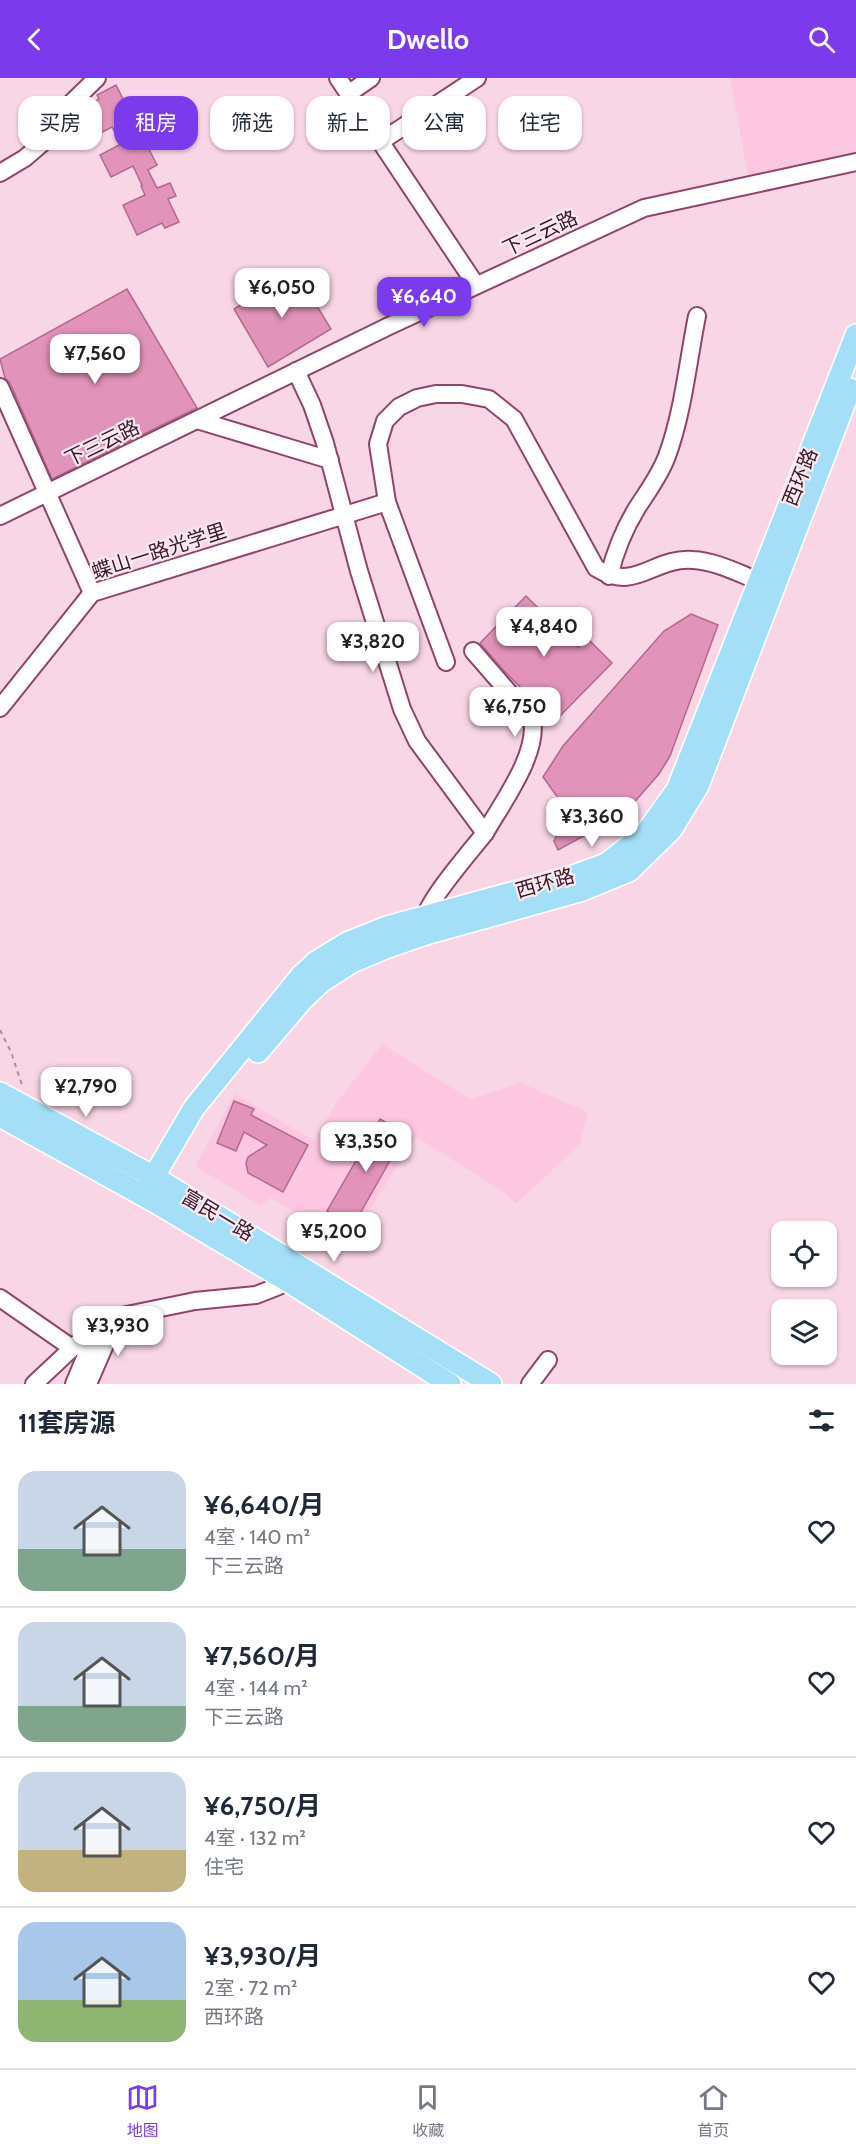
<!DOCTYPE html>
<html lang="zh">
<meta charset="utf-8">
<style>
:root{--surface:#fff;--page:#f2f2f3;--text:#1f2937;--muted:#747a83;--line:#e0e1e3;--accent:#7c3aed}
body{margin:0;font-family:Cabin,"Noto Sans SC",sans-serif;background:var(--page);color:var(--text);height:100vh;display:flex;flex-direction:column;font-size:22px;white-space:nowrap}
*{box-sizing:border-box;margin:0}
p{font-size:20px;color:var(--muted)}
.icon{flex:none;width:33px;height:33px;fill:none;stroke:currentColor;stroke-width:2;stroke-linecap:round;stroke-linejoin:round}
.map{position:relative;height:1306px;overflow:hidden}
.details{display:flex;flex-direction:column;background:var(--surface);flex:1}
.details>*{flex:none}
.hud{position:absolute;left:18px;top:18px;width:820px;height:54px;display:flex;gap:12px}
.fabs{position:absolute;left:771px;top:1143px;display:grid;gap:12px}
.fabs a{display:grid;place-items:center;width:66px;height:66px;border-radius:12px;background:var(--surface);box-shadow:0 2px 4px #0004;font-size:30px}
.price{position:absolute;translate:-50% -51px;padding:0 14px;border-radius:12px;background:#fff;color:#222;font-size:20px;line-height:39px;filter:drop-shadow(0 2px 3px #0008)}
.price::after{content:'';position:absolute;left:50%;top:36px;width:18px;height:14px;margin-left:-9px;background:inherit;clip-path:polygon(0 0,100% 0,50% 100%)}
.price.selected{background:var(--accent);color:#fff}
ul{padding:0;list-style:none}
li{display:flex;align-items:center;gap:18px;height:150px;padding:0 18px}
li+li{border-top:2px solid var(--line)}
li span{display:grid;place-items:center;flex:none;width:168px;height:120px;border-radius:18px;color:#555}
li>.icon{margin-inline-start:auto}
span .icon{width:72px;height:72px;fill:#fffc;stroke-width:1}
li b{font-size:26px}
h2{display:flex;justify-content:space-between;align-items:center;height:72px;padding:0 18px;font-size:26px}
.chip{padding:0 21px;border-radius:18px;background:var(--surface);box-shadow:0 2px 4px #0004;font-size:21px;line-height:54px}
.chip.selected{background:var(--accent);color:#fff}
header{display:flex;justify-content:space-between;align-items:center;height:78px;padding:0 18px;background:var(--accent);color:#fff;font-size:27px;font-weight:800}
.dock{display:flex;justify-content:space-around;align-items:center;height:84px;border-top:2px solid var(--line);background:var(--surface);font-size:16px;color:var(--muted)}
.dock a{display:grid;justify-items:center;gap:3px}
.dock .selected{color:var(--accent)}
.map>svg:first-child{display:block}
.built{fill:#fec7e1}
.building{fill:#e293ba;stroke:#b3688e;stroke-width:1.5}
.lines{fill:none;stroke-linecap:round;stroke-linejoin:round}
.minor-casing{stroke:#8d456b;stroke-width:20}
.major-casing{stroke:#fff;stroke-width:24}
.path{stroke:#ad8c9c;stroke-width:2;stroke-dasharray:4.5 4.5;stroke-linecap:butt}
.minor{stroke:#fff;stroke-width:16}
.major{stroke:#a5dff7;stroke-width:21}
.labels{text-anchor:middle;stroke-width:4.5;stroke-linejoin:round;paint-order:stroke}
.street-label{font-size:20px;fill:#381929;stroke:#fae9f1}
</style>
<header><svg class="icon" aria-label="back" viewBox="0 0 24 24"><path d="M15 5l-7 7 7 7"/></svg>Dwello<svg class="icon" aria-label="search" viewBox="0 0 24 24"><circle cx="10" cy="10" r="6"/><path d="M15 15l6 6"/></svg></header>
<div class="map">
<svg width="856" height="1306" viewBox="0 0 856 1306">
<rect width="100%" height="100%" fill="#f9d6e6"/>
<g class="built">
<path d="M730,0H856V78L748,98Z"/>
<path d="M382,966L470,1021L521,1005L588,1034L580,1066L516,1126L502,1113L416,1059L349,1165L271,1120L261,1128L195,1088L235,1016L315,1063L334,1028Z"/>
</g>
<g class="building">
<path d="M116,7L157,87L148,92L157,110L170,105L176,118L168,121L179,144L165,150L162,145L137,157L123,127L145,117L141,108L142,107L133,88L111,99L100,77L121,66L112,49L91,60L78,33L99,21L97,17Z"/>
<path d="M296,194L331,251L268,289L234,231Z"/>
<path d="M127,211L197,330L52,401L10,305L5,300L0,281Z"/>
<path d="M526,518L578,569L587,560L612,585L555,643L503,592L480,565Z"/>
<path d="M691,536L718,547L670,678L659,696L624,736L558,772L554,763L559,753L574,742L543,699L563,668L664,553Z"/>
<path d="M234,1023L254,1031L251,1037L308,1067L283,1114L248,1095L246,1085L248,1079L267,1067L244,1054L236,1073L217,1065Z"/>
<path d="M380,1041L405,1056L353,1148L327,1133Z"/>
</g>
<g class="lines">
<g class="minor-casing">
<g id="minor">
<path d="M338,0L476,207"/>
<path d="M348,16L371,0"/>
<path d="M380,64L477,0"/>
<path d="M0,95L25,80L47,61L64,32L97,0"/>
<path d="M296,293L312,327L325,365L359,493L402,631L417,663L485,755C473,770 422,829 424,844"/>
<path d="M0,309L92,515"/>
<path d="M197,342L330,382"/>
<path d="M0,438L389,248L644,130L856,84"/>
<path d="M609,498C615,474 624,451 637,430C648,413 660,397 667,378C683,335 688,283 697,238"/>
<path d="M473,573L532,641C539,676 502,725 485,755"/>
<path d="M446,584L387,424L378,366L385,343L399,329L417,320L436,316H462L489,321L514,341L596,490C636,515 652,479 693,482C715,483 738,495 759,503"/>
<path d="M0,630L92,515L387,424"/>
<path d="M0,1220L72,1270"/>
<path d="M34,1306L99,1245L117,1239L195,1223L256,1217L279,1208L291,1194"/>
<path d="M74,1306L97,1251"/>
<path d="M88,1306L117,1239"/>
<path d="M530,1306L548,1282"/>
</g>
</g>
<g class="major-casing">
<g id="major">
<path d="M258,974L302,922L321,904L352,884L388,869L426,856L580,813L629,793L671,752L698,708L850,311"/>
<path d="M0,1015L154,1099L491,1306"/>
<path d="M0,1038L155,1124L286,1202L450,1306"/>
<path d="M143,1117L194,1030L301,898L316,884L347,865L387,849L573,798L606,786L646,755L677,712L856,257"/>
</g>
</g>
<path class="path" d="M0,952L11,974L23,1010"/>
<use href="#minor" class="minor"/>
<use href="#major" class="major"/>
</g>
<g class="labels">
<g class="street-label">
<text transform="translate(540 155) rotate(-25)" y="7">下三云路</text>
<text transform="translate(102 365) rotate(-26)" y="7">下三云路</text>
<text transform="translate(800 399) rotate(-68)" y="7">西环路</text>
<text transform="translate(159 473) rotate(-18)" y="7">蝶山一路光学里</text>
<text transform="translate(545 805) rotate(-16)" y="7">西环路</text>
<text transform="translate(218 1137) rotate(31)" y="7">富民一路</text>
</g>
</g>
</svg>
<div class="fabs">
<a><svg class="icon" aria-label="locate" viewBox="0 0 24 24"><circle cx="12" cy="12" r="6"/><path d="M12 2v4M12 18v4M2 12h4M18 12h4"/></svg></a>
<a><svg class="icon" aria-label="layers" viewBox="0 0 24 24"><path d="M12 4l9 5-9 5-9-5zM3 14l9 5 9-5"/></svg></a>
</div>
<b class="price" style="left:282px;top:241px">¥6,050</b>
<b class="price selected" style="left:424px;top:250px">¥6,640</b>
<b class="price" style="left:95px;top:307px">¥7,560</b>
<b class="price" style="left:544px;top:580px">¥4,840</b>
<b class="price" style="left:373px;top:595px">¥3,820</b>
<b class="price" style="left:515px;top:660px">¥6,750</b>
<b class="price" style="left:592px;top:770px">¥3,360</b>
<b class="price" style="left:86px;top:1040px">¥2,790</b>
<b class="price" style="left:366px;top:1095px">¥3,350</b>
<b class="price" style="left:334px;top:1185px">¥5,200</b>
<b class="price" style="left:118px;top:1279px">¥3,930</b>
<div class="hud">
<a class="chip">买房</a>
<a class="chip selected">租房</a>
<a class="chip">筛选</a>
<a class="chip">新上</a>
<a class="chip">公寓</a>
<a class="chip">住宅</a>
</div>
</div>
<section class="details">
<h2>11套房源<svg class="icon" aria-label="filters" viewBox="0 0 24 24"><path d="M4 7h16M4 17h16"/><circle cx="9" cy="7" r="2"/><circle cx="15" cy="17" r="2"/></svg></h2>
<ul>
<li><span style="background:linear-gradient(#c9d6e8 65%,#7fa58c 0)"><svg class="icon" aria-label="home" viewBox="0 0 24 24"><path d="M3 11l9-7 9 7M6 9v11h12V9"/></svg></span><div><b>¥6,640/月</b><p>4室 · 140 m²</p><p>下三云路</p></div><svg class="icon" aria-label="heart" viewBox="0 0 24 24"><path d="M12 20l-8-8c-3-5 5-10 8-4 3-6 11-1 8 4z"/></svg></li>
<li><span style="background:linear-gradient(#c9d6e8 70%,#7fa58c 0)"><svg class="icon" aria-label="home" viewBox="0 0 24 24"><path d="M3 11l9-7 9 7M6 9v11h12V9"/></svg></span><div><b>¥7,560/月</b><p>4室 · 144 m²</p><p>下三云路</p></div><svg class="icon" aria-label="heart" viewBox="0 0 24 24"><path d="M12 20l-8-8c-3-5 5-10 8-4 3-6 11-1 8 4z"/></svg></li>
<li><span style="background:linear-gradient(#c9d6e8 65%,#c2b280 0)"><svg class="icon" aria-label="home" viewBox="0 0 24 24"><path d="M3 11l9-7 9 7M6 9v11h12V9"/></svg></span><div><b>¥6,750/月</b><p>4室 · 132 m²</p><p>住宅</p></div><svg class="icon" aria-label="heart" viewBox="0 0 24 24"><path d="M12 20l-8-8c-3-5 5-10 8-4 3-6 11-1 8 4z"/></svg></li>
<li><span style="background:linear-gradient(#a9c7e8 65%,#8fb573 0)"><svg class="icon" aria-label="home" viewBox="0 0 24 24"><path d="M3 11l9-7 9 7M6 9v11h12V9"/></svg></span><div><b>¥3,930/月</b><p>2室 · 72 m²</p><p>西环路</p></div><svg class="icon" aria-label="heart" viewBox="0 0 24 24"><path d="M12 20l-8-8c-3-5 5-10 8-4 3-6 11-1 8 4z"/></svg></li>
</ul>
</section>
<nav class="dock">
<a class="selected"><svg class="icon" aria-label="map" viewBox="0 0 24 24"><path d="M3 6l6-2 6 2 6-2v14l-6 2-6-2-6 2zM9 4v14M15 6v14"/></svg>地图</a>
<a><svg class="icon" aria-label="saved" viewBox="0 0 24 24"><path d="M7 4h10v16l-5-4-5 4z"/></svg>收藏</a>
<a><svg class="icon" aria-label="home" viewBox="0 0 24 24"><path d="M3 11l9-7 9 7M6 9v11h12V9"/></svg>首页</a>
</nav>
